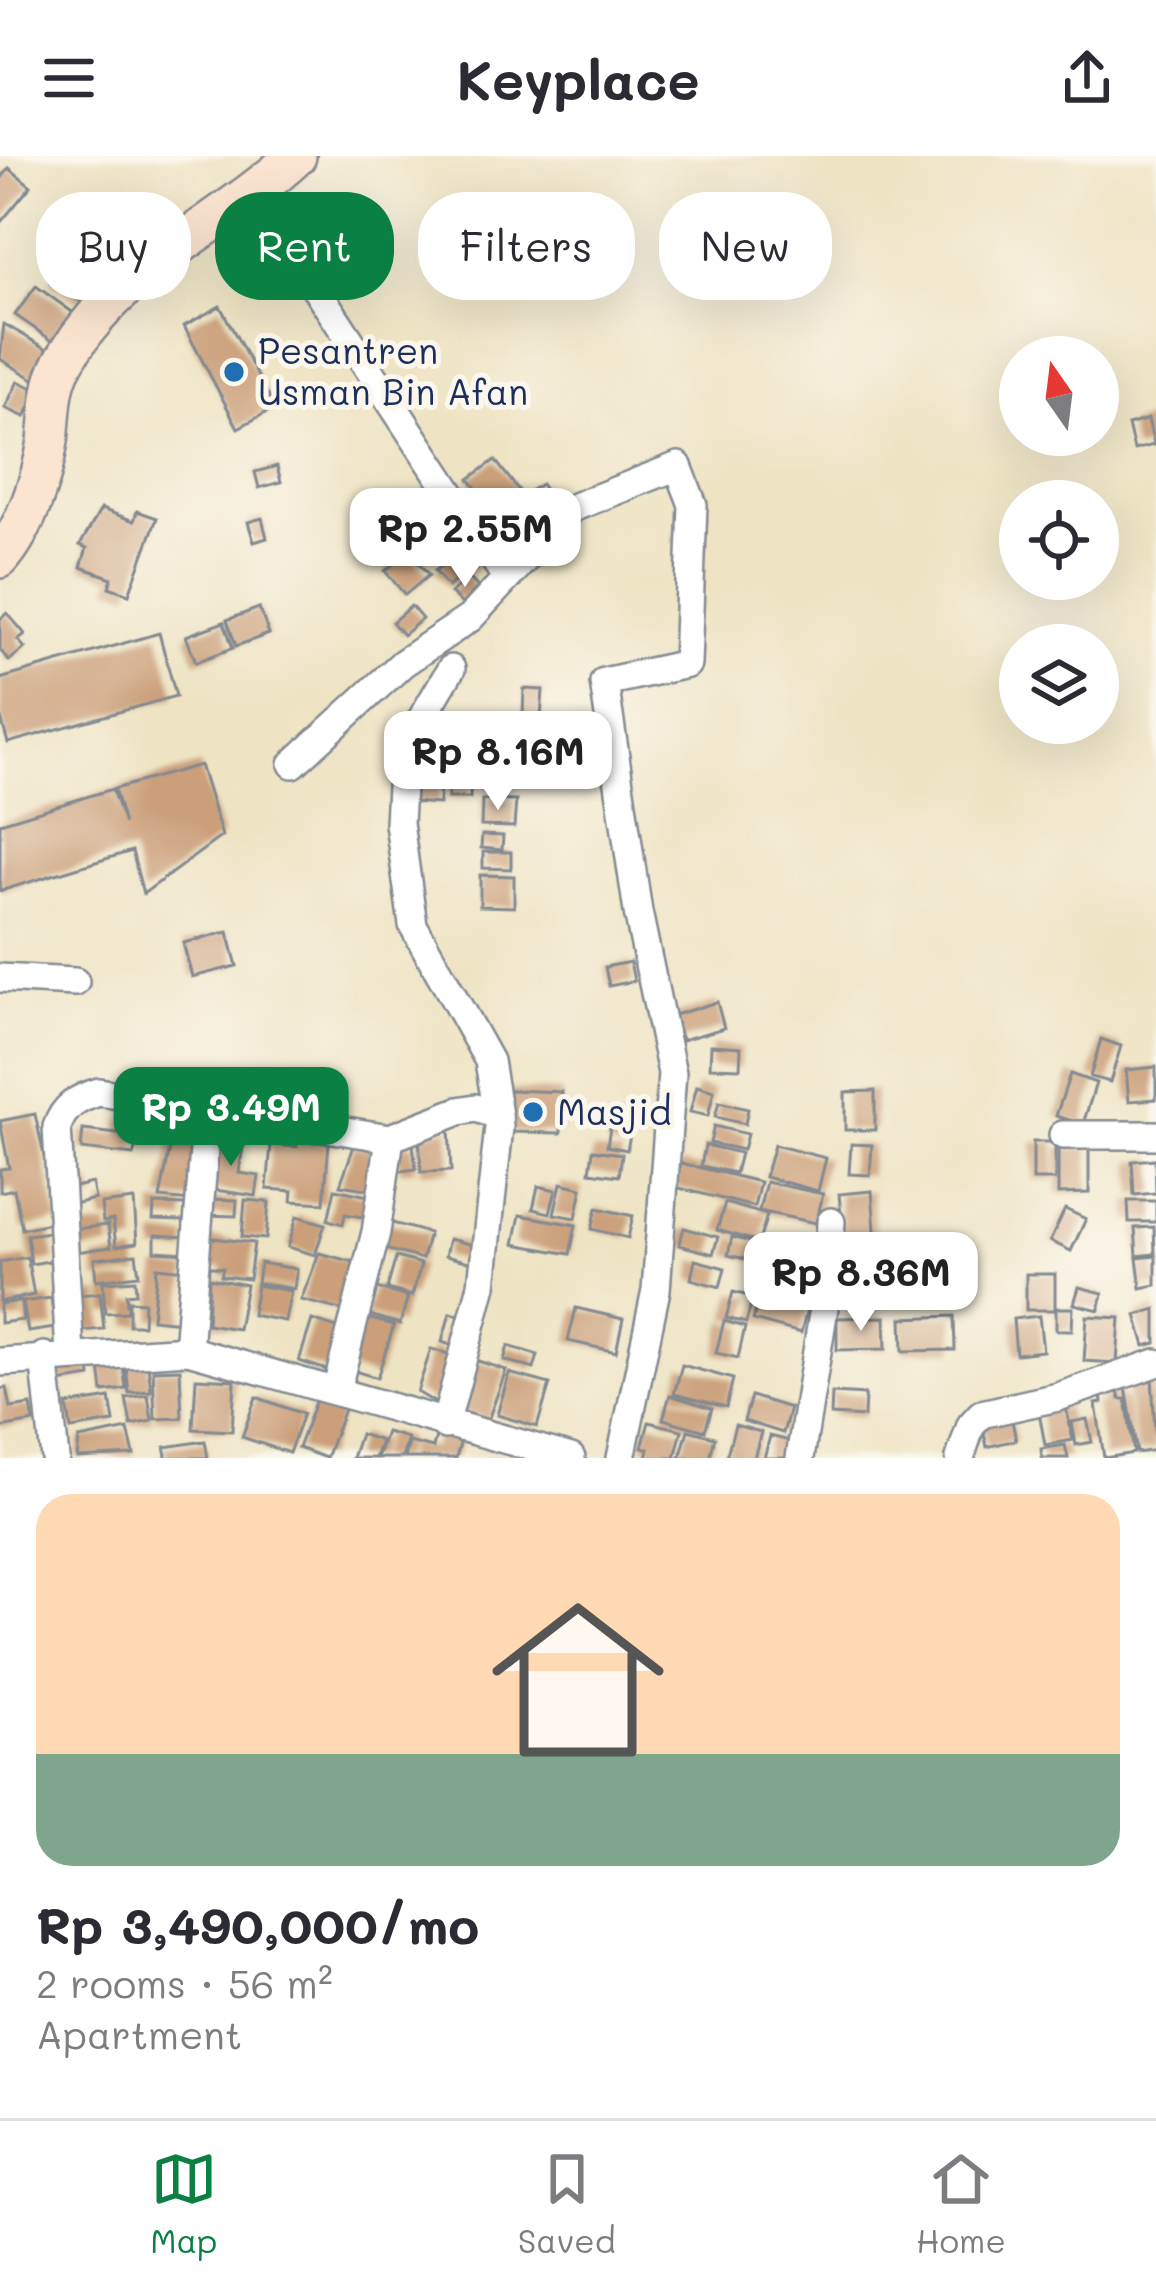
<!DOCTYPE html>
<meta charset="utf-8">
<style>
:root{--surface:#fff;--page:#f7f7f7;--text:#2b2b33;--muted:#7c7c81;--line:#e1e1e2;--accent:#0b8043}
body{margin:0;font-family:Mali,sans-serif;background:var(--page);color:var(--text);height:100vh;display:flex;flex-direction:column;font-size:45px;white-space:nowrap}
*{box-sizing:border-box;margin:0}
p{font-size:39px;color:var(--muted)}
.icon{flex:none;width:66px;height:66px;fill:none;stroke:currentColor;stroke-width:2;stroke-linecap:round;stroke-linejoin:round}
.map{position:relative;height:1302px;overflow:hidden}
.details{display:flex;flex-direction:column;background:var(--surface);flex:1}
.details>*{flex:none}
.banner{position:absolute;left:36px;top:36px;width:1086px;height:108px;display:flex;gap:24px}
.needle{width:78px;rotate:346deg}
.fabs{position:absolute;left:999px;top:180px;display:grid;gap:24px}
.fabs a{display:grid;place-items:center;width:120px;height:120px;border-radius:50%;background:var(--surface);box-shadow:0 12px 48px #0002;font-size:60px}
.price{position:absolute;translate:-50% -102px;padding:0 27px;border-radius:24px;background:#fff;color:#222;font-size:39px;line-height:78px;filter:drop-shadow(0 3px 6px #0008)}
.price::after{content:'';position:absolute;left:50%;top:72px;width:36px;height:27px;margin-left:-18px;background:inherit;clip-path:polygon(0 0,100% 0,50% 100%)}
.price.current{background:var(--accent);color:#fff}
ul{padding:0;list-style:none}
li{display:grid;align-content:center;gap:24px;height:636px;padding:0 36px}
li span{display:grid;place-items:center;height:372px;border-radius:36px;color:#555}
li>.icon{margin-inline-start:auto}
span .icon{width:216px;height:216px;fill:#fffc;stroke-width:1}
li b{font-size:51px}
.chip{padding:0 42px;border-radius:48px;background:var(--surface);box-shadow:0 12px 48px #0002;font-size:42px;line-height:108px}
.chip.current{background:var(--accent);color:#fff}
header{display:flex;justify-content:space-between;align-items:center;height:156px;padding:0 36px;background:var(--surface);font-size:54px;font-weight:800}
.tab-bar{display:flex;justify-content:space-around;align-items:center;height:168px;border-top:3px solid var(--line);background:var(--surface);font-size:33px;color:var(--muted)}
.tab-bar a{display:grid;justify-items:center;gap:6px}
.tab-bar .current{color:var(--accent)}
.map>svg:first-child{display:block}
.building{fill:#ca9f79}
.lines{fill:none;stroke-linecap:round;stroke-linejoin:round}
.street-casing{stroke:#848a91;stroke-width:32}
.secondary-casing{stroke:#848a91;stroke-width:44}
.street{stroke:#fff;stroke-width:27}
.secondary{stroke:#fce5d0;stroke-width:39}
.poi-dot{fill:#1f6fb2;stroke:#fbf7ec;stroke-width:4.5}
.labels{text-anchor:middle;stroke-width:10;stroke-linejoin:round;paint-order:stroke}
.poi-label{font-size:36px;fill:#1b2f5e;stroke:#fbf7ec;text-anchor:start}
</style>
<header><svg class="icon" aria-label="menu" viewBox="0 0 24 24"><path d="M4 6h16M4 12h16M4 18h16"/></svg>Keyplace<svg class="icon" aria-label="share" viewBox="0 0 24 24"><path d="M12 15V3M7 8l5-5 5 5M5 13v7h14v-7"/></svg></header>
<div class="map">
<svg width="1156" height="1302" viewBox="0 0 1156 1302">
<rect width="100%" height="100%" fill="#fbf7ec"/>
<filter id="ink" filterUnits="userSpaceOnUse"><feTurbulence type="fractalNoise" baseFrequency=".00833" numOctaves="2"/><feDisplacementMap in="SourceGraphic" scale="24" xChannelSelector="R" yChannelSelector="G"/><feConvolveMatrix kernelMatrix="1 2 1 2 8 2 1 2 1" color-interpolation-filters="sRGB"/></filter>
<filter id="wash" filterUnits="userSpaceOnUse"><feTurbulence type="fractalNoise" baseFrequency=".004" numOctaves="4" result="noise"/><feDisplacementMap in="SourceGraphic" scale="48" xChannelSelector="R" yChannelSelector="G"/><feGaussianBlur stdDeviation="2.7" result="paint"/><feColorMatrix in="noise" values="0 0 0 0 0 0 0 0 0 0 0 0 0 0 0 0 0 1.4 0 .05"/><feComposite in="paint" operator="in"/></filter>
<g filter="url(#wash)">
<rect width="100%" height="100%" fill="#eee4c4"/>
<g id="blocks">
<g class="building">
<path d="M9,12L31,30L0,67V24Z"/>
<path d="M66,101L99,122L83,147L50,127Z"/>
<path d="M36,130L75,158L54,186L15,159Z"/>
<path d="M220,150L275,252L238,272L184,170Z"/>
<path d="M4,168L56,198L39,226L0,203Z"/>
<path d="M18,225L37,234L25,261L5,252Z"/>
<path d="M1148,263L1154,289L1134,294L1128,269Z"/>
<path d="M495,304L520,336L503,348L494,337L485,344L469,323Z"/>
<path d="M277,310L281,326L259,332L255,316Z"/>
<path d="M541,328L556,349L542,358L527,337Z"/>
<path d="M101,353L134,365L137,355L157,362L129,438L109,431L112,422L81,411L87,392L80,389Z"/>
<path d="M262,362L267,382L254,386L248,366Z"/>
<path d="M444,362L455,375L436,391L425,379Z"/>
<path d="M465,371L488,398L448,431L435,415L445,407L435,395Z"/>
<path d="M408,396L429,419L405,439L385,415Z"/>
<path d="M468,421L478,431L462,448L451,437Z"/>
<path d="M411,450L422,463L403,479L392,466Z"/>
<path d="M259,452L269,478L236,490L227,464Z"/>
<path d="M7,457L25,478L18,484L25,492L9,505L0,494V463Z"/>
<path d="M224,466L233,492L196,506L186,480Z"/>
<path d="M159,477L176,540L8,587L0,559V523Z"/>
<path d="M524,533L543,534L541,562L523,561Z"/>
<path d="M474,575L509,579L506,604L471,600Z"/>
<path d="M410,604L441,606L439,648L412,646Z"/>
<path d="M449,608H471L470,642H448Z"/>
<path d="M200,609L222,680L143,738L132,695L0,735V667L112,633L124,668L114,633Z"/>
<path d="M482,644L516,645L514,671L481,670Z"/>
<path d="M482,679L503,680L502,694L481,692Z"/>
<path d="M483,696H511V713L483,712Z"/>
<path d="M480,719L514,720V751L480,750Z"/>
<path d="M228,776L237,810L192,821L183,787Z"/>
<path d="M630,806L634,825L609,830L605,811Z"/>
<path d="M717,846L724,872L682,884L674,859Z"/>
<path d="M1101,883L1121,890L1110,926L1090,921Z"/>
<path d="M711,889L741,891L740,912L710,911Z"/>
<path d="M1156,911V943L1129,945L1126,914Z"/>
<path d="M1070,918L1096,927L1083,968L1056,960Z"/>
<path d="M697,930L714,935L708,960L690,956Z"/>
<path d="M509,934L562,936L561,977L508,976Z"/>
<path d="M875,935V974H845V936Z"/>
<path d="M719,946L748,953L745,968L715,961Z"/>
<path d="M35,958L58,1065L22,1073L14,1033L0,1036V1013L9,1012L0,965Z"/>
<path d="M120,963L138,965L134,999L81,993L83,974L118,978Z"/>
<path d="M611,965L632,968L627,994L607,990Z"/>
<path d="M714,970L747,978L743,994L710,987Z"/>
<path d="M449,972L451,1015L421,1016L419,979Z"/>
<path d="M216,980L244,985L239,1017L259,1020L256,1040L208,1033Z"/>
<path d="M172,983L198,986L192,1045L160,1042Z"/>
<path d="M297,985L329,987L324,1047L292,1045L293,1035L267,1033L271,989L297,991Z"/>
<rect x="1033" y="986" width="22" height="38"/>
<path d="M413,988L416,1013L400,1015L397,990Z"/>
<path d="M851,988L872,989L870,1019L849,1018Z"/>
<path d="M705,989L740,997L735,1017L701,1010Z"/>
<path d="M774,989L826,1002L818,1035L765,1021Z"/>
<path d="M354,990L381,995L374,1034L340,1029Z"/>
<path d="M1058,992H1089V1037L1058,1038Z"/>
<path d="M593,994L622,998L619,1020L590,1016Z"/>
<path d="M1155,1003L1156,1037L1134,1039L1132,1005Z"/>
<path d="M681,1007L760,1026L754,1051L675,1031Z"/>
<path d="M766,1026L823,1038L816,1067L759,1055Z"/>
<path d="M92,1027L95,1043L73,1048L70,1032Z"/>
<path d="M561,1027L582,1032L576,1062L554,1058Z"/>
<path d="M538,1030L556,1034L550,1057L533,1053Z"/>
<path d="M335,1033L368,1040L363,1061L345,1058L343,1068L328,1064Z"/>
<path d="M872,1035L876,1087L844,1090L839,1038Z"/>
<path d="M206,1043L237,1044L236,1060L205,1059Z"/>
<path d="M134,1044L137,1087L116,1090L113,1064L103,1066L101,1048Z"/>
<path d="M245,1044L269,1046L266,1083L242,1081Z"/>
<path d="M1128,1045H1156V1066H1129Z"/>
<path d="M725,1047L767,1059L759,1086L717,1074Z"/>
<path d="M154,1048L185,1049V1065L153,1064Z"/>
<path d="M597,1052L633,1060L628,1082L592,1073Z"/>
<path d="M1065,1053L1086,1063L1071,1095L1050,1085Z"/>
<path d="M520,1059L576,1069L570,1098L514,1088Z"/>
<path d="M297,1060L325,1068L315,1099L288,1091Z"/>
<path d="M385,1065L429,1077L422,1103L378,1091Z"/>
<path d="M108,1069L111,1091L76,1096L74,1073Z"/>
<path d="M1154,1071L1155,1098L1137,1100L1135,1072Z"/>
<path d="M684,1072L718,1081L713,1098L679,1089Z"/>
<path d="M50,1076L55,1104L31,1108L27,1079Z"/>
<path d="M155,1079L187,1081L186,1097L155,1095Z"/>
<path d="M205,1081L254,1087L249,1123L221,1120L223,1112L202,1110Z"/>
<path d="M732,1081L758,1088L754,1105L728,1099Z"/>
<path d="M449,1083L478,1090L473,1107L445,1100Z"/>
<path d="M319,1097L358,1107L350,1156L301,1144Z"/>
<path d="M136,1098L139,1119L96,1124L94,1103Z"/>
<path d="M1156,1100V1129L1141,1132L1137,1102Z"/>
<path d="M27,1101L34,1139L0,1146V1106Z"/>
<path d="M396,1101L421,1108L412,1140L387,1133Z"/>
<path d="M695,1104L725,1112L720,1131L691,1123Z"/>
<path d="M260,1107L297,1113L294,1133L257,1127Z"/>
<path d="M157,1111L187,1114L182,1166L152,1163Z"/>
<rect x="1026" y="1118" width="29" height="36"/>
<path d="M209,1122L246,1129L238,1173L207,1168Z"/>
<path d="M135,1124L136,1137L126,1138L128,1156L105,1157L103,1126Z"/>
<path d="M257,1129L291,1135L285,1165L252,1159Z"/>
<path d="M373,1131L408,1141L400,1168L366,1158Z"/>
<path d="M1079,1131L1103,1137L1099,1154L1074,1148Z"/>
<path d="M774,1133L810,1142L801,1177L753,1164L759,1142L771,1145Z"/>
<path d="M733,1136L753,1141L746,1167L726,1162Z"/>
<path d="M100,1137L104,1173L81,1175L78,1139Z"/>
<path d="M51,1142L55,1172L28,1176L23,1146Z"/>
<path d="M21,1145L23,1164L0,1167V1148Z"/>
<path d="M129,1145L144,1146L143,1169H129Z"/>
<path d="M576,1152L623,1163L616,1196L568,1185Z"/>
<path d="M1056,1152H1073L1072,1174H1056Z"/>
<path d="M1156,1153V1187L1145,1190L1136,1159Z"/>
<path d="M450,1157L471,1162L462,1193L442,1186Z"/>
<path d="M954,1160L955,1194L903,1195L902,1162Z"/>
<path d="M1039,1160L1043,1195L1016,1198L1013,1163Z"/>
<path d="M1087,1160L1120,1162L1117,1207L1084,1205Z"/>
<path d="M364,1161L394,1169L377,1222L348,1213Z"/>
<path d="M885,1161L886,1193L837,1194V1162Z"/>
<path d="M312,1164L340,1173L327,1214L299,1205Z"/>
<path d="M724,1165L745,1171L738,1202L716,1197Z"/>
<path d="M508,1190L538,1199L534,1213L504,1204Z"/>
<path d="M431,1193L456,1200L441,1250L417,1236Z"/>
<path d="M122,1200L126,1233L103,1236L99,1203Z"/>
<path d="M147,1200L151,1235L129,1237L125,1202Z"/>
<path d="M89,1203L91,1221L59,1226L57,1207Z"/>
<path d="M475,1204L506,1214L488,1264L458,1254Z"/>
<path d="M682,1209L733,1223L726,1251L674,1238Z"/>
<path d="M180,1213L182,1262L155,1263L153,1214Z"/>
<path d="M509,1217L550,1228L537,1271L497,1259Z"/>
<path d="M1152,1221L1156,1294L1137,1297L1125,1225Z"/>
<path d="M196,1222L235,1224L232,1275L193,1273Z"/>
<path d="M7,1232L11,1252L31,1249L34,1266L0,1272V1233Z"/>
<path d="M1118,1236L1120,1243H1126L1134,1297L1104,1302L1096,1248L1102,1247L1101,1239Z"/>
<path d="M832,1237L865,1239L864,1261L831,1259Z"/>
<path d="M318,1238L346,1248L326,1302L298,1292Z"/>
<path d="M148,1239L152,1265L131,1269L126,1242Z"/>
<path d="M670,1239L712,1252L705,1275L663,1263Z"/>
<path d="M751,1240L790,1252L783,1277L744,1265Z"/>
<path d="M256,1241L303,1258L289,1297L242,1281Z"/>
<path d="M110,1242L114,1266L71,1273L67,1249Z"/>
<path d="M1066,1251L1073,1284L1045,1289L1039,1256Z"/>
<path d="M1011,1260L1016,1284L987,1291L982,1267Z"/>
<path d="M1087,1263L1092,1286L1076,1289L1072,1266Z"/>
<path d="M649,1266L682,1274L675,1302H647L649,1293L642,1291Z"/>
<path d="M735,1269L761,1276L754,1302H726Z"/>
<path d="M128,1273L134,1299L77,1302L79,1283Z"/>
<path d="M688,1274L715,1281L710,1302H680Z"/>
<path d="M386,1276L408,1282L402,1302H377Z"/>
<path d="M437,1277L461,1284L456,1302H405L409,1286L433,1292Z"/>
<path d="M360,1278L381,1285L375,1302H352Z"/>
<path d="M770,1280L797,1287L793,1302H764Z"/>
<path d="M205,1285L208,1302H166L165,1291Z"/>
<path d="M1065,1289L1068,1302H1042L1041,1293Z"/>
</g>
</g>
</g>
<g filter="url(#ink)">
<use href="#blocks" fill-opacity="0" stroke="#848a91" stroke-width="3"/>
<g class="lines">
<g class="street-casing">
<g id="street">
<path d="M253,37L506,421"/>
<path d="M451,513L403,595L399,667L413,769L489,905L498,959"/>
<path d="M293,608L403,507L470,462L572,352L678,310L693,349L687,508L604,526L638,756L672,917L656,1134L621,1302"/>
<path d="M0,822L75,826"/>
<path d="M1063,979H1156"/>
<path d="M188,1194L207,956"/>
<path d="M70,1198L57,971C64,950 78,942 99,936L390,982L459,955L476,952L498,959L499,971L482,1129L445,1269"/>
<path d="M44,1200L55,1302"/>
<path d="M0,1206L188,1194L571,1302"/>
<path d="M337,1232L376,1076L390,982"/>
<path d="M800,1302L827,1133L831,1066"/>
<path d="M960,1302L971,1269L981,1258L1058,1241L1156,1207"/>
</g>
</g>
<g class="secondary-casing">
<path id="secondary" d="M0,402C26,372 42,323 48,285C51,261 50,234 60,213C110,115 219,72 296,0"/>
</g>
<use href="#street" class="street"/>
<use href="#secondary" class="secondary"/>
</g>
</g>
<g class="poi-dot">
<circle cx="234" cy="216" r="12"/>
<circle cx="533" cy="956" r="12"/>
</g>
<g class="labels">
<g class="poi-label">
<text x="258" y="208">Pesantren<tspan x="258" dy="41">Usman Bin Afan</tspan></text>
<text x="557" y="969">Masjid</text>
</g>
</g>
</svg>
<div class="fabs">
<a><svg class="needle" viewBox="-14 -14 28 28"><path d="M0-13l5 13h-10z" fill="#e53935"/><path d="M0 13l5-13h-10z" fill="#7c7c81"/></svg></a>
<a><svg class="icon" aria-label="locate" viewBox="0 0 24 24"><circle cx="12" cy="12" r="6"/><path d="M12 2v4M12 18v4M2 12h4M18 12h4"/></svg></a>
<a><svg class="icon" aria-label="layers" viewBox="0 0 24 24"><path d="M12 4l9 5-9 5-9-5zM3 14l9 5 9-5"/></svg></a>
</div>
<b class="price" style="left:465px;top:434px">Rp 2.55M</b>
<b class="price" style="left:498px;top:657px">Rp 8.16M</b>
<b class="price current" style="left:231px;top:1013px">Rp 3.49M</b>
<b class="price" style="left:861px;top:1178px">Rp 8.36M</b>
<div class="banner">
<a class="chip">Buy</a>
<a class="chip current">Rent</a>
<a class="chip">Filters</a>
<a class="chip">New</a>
</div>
</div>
<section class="details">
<ul>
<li><span style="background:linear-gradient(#ffd9b3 70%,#7fa58c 0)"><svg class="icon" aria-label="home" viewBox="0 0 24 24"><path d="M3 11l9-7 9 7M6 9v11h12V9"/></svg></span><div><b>Rp 3,490,000/mo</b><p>2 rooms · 56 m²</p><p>Apartment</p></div></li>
</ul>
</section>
<nav class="tab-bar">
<a class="current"><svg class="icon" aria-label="map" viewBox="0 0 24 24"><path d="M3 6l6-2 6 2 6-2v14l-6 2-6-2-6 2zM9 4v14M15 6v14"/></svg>Map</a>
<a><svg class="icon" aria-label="saved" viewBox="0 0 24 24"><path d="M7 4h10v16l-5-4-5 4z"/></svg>Saved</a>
<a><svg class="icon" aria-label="home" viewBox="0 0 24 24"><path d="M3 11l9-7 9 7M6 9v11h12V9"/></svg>Home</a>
</nav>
